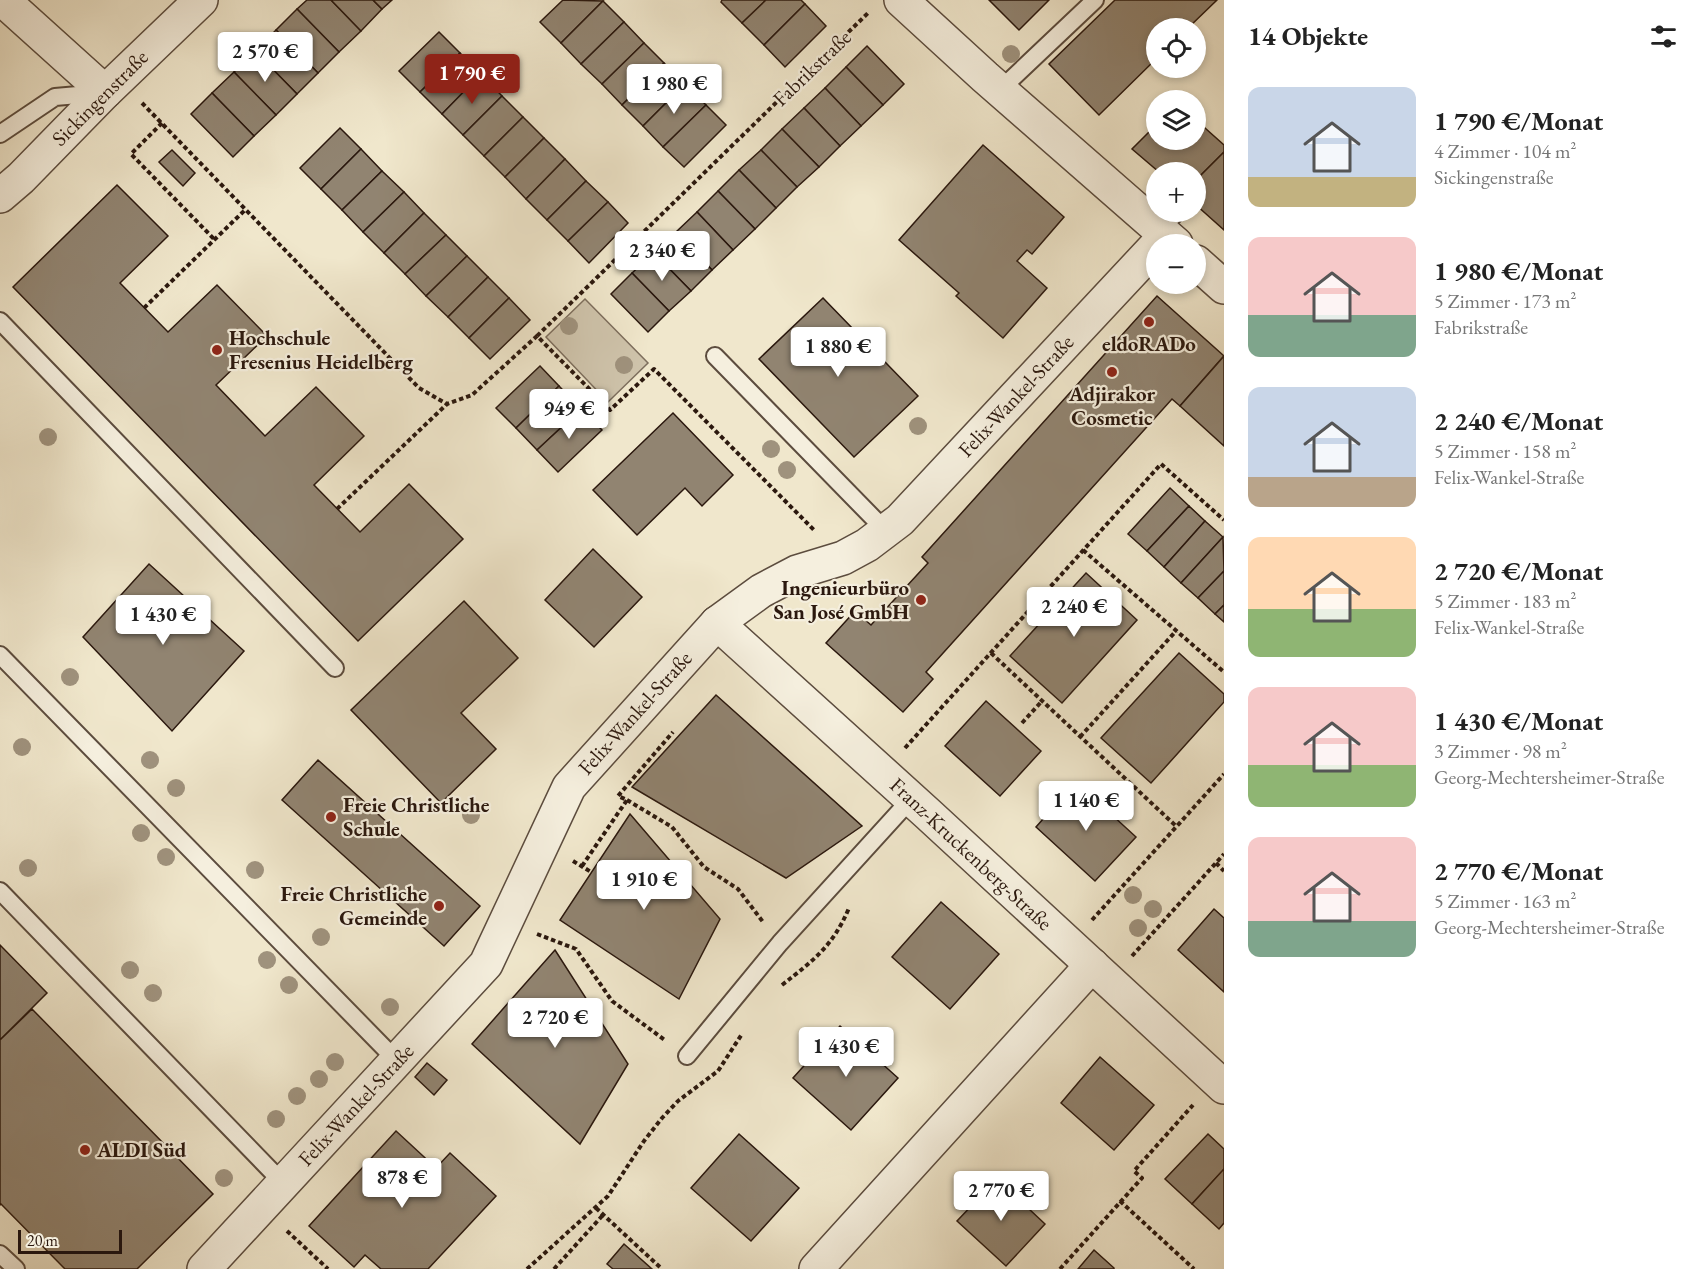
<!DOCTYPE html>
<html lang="de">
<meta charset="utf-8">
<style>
:root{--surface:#fff;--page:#f6f6f6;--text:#222;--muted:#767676;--accent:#8f2418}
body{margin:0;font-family:"EB Garamond",serif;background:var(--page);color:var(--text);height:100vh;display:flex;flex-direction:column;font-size:22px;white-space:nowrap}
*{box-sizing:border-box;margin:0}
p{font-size:20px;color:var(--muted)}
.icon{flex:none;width:33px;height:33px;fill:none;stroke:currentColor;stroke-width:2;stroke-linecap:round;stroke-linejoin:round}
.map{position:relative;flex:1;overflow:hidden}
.side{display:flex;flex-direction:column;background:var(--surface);width:480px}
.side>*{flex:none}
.fabs{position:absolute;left:1146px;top:18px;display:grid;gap:12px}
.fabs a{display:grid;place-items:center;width:60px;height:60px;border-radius:50%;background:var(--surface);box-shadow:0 3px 9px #0003;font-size:30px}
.scale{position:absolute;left:18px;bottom:15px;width:104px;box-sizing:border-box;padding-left:6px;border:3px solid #2b180e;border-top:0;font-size:16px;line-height:21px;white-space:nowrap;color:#2b180e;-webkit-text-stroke:4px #f5efde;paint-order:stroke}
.price{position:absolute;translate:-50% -51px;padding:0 14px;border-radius:6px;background:#fff;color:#222;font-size:20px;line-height:39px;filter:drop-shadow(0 2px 3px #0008)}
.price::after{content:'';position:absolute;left:50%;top:36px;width:18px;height:14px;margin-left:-9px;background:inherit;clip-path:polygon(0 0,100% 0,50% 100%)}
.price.on{background:var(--accent);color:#fff}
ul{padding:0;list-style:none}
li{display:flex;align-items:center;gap:18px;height:150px;padding:0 24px}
li span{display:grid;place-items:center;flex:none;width:168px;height:120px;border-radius:12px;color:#555}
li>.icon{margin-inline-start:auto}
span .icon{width:72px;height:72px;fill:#fffc;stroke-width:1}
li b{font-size:26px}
h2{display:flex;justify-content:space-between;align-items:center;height:72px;padding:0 24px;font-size:26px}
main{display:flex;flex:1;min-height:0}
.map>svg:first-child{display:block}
.green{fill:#cfc4ac;stroke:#7d6e5d;stroke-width:1.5}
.building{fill:#918471;stroke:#2b180e;stroke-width:1.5}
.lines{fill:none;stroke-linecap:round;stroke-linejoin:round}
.service-casing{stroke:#5c4c3e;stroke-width:20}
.minor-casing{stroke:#5c4c3e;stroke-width:36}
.path{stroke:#2b180e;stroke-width:4;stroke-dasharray:4.5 3;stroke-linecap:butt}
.service{stroke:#f5efde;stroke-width:16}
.minor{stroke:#f5efde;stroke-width:33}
.tree{fill:#9f927d}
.poi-dot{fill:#8f2418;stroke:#f5efde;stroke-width:2}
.labels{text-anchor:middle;stroke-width:4.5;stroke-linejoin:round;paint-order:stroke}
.street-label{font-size:21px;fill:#2b180e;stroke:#f5efde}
.poi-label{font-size:21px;font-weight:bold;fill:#2b180e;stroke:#f5efde;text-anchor:start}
</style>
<main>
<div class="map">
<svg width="1224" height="1269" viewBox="0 0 1224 1269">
<rect width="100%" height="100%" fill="#f0e7cc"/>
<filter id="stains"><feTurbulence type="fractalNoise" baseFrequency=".00333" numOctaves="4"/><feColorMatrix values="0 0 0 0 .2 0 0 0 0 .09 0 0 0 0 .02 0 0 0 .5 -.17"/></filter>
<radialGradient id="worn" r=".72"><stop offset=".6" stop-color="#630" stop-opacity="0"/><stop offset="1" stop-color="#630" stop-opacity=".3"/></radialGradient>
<path class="green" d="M585,299L648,363L608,402L546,337Z"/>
<g class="building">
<path d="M307,0H331L361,31L339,52L297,9Z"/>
<path d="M331,0H373L382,9L361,31Z"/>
<path d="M373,0H392L382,9Z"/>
<path d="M563,0L603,1L561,43L540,22Z"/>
<path d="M722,0H766L742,23L721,2Z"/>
<path d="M766,0H801L805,4L764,45L742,23Z"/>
<path d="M989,0H1049L1019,30Z"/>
<path d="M1115,0H1217L1188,28H1156V59L1099,115L1049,64Z"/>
<path d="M603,1L624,22L581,64L561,43Z"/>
<path d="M805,4L826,26L785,67L764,45Z"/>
<path d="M297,9L339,52L318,73L276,30Z"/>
<path d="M624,22L644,43L602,84L581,64Z"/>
<path d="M276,30L318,73L297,94L255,51Z"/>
<path d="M439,32L460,53L420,92L399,71Z"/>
<path d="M644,43L664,63L622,105L602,84Z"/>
<path d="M867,46L904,84L883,105L846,67Z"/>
<path d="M255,51L297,94L276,115L234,72Z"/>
<path d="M460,53L481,74L442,114L420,92Z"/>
<path d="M664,63L685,84L643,126L622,105Z"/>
<path d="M846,67L883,105L861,126L825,88Z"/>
<path d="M234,72L276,115L254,136L212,93Z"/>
<path d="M481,74L502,96L463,135L442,114Z"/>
<path d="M685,84L706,105L663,147L643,126Z"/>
<path d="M825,88L861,126L840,146L804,108Z"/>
<path d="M212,93L254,136L233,157L191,114Z"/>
<path d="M502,96L523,117L484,156L463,135Z"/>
<path d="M706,105L726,125L684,167L663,147Z"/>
<path d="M804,108L840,146L819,167L782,129Z"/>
<path d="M523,117L544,138L505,177L484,156Z"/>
<path d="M1196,120L1224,145V152L1196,180V172H1159L1132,149L1156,125V140H1196Z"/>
<path d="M340,128L361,149L321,189L300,168Z"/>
<path d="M782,129L819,167L797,187L761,150Z"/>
<path d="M544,138L565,159L526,199L505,177Z"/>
<path d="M983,145L1064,217L1032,254L1027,250L1017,261L1047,288L1003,338L956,296L959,293L899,240Z"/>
<path d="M361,149L382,171L342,210L321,189Z"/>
<path d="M172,150L195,173L183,186L159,162Z"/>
<path d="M761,150L797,187L776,208L739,170Z"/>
<path d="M1224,152V230L1196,205V180Z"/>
<path d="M565,159L586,181L547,220L526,199Z"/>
<path d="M739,170L776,208L755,229L718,191Z"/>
<path d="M382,171L404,192L363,232L342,210Z"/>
<path d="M586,181L608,202L568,241L547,220Z"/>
<path d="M117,185L168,236L120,283L168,332L217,285L267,336L216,385L265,436L316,387L364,436L314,485L360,532L409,484L463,539L358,641L13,287Z"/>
<path d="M718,191L755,229L733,250L697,212Z"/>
<path d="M404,192L424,213L384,253L363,232Z"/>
<path d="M608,202L628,223L589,263L568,241Z"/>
<path d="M697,212L733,250L712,270L676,232Z"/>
<path d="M424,213L446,235L405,274L384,253Z"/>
<path d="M676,232L712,270L691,291L654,253Z"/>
<path d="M446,235L467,256L426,296L405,274Z"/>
<path d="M654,253L691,291L669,311L632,273Z"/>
<path d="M467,256L488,277L448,317L426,296Z"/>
<path d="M632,273L669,311L648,332L611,294Z"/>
<path d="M488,277L509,298L469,338L448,317Z"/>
<path d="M1157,296L1224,356L1180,406L1172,399L926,672L933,679L903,712L826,643L855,611L871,625L928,563L922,557Z"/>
<path d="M509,298L530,320L490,359L469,338Z"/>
<path d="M823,298L918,396L854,457L759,359Z"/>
<path d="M1224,356V446L1180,406Z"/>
<path d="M540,366L559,386L516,428L496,408Z"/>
<path d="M559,386L581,409L537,450L516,428Z"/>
<path d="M581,409L602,430L558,472L537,450Z"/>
<path d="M673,413L733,475L702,506L685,488L637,535L593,490Z"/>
<path d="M1170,488L1189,506L1147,551L1128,534Z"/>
<path d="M1189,506L1205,521L1164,567L1147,551Z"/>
<path d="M1205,521L1223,537L1181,583L1164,567Z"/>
<path d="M1223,537L1224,571L1198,598L1181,583Z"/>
<path d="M593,549L642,597L594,647L545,600Z"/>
<path d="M149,564L244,651L172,731L83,637Z"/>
<path d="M1224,571V605L1215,614L1198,598Z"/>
<path d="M1086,573L1137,620L1062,703L1010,656Z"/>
<path d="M464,601L518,658L461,713L496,749L441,803L351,710Z"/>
<path d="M1224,605V622L1215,614Z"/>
<path d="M1179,653L1224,694V702L1151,783L1101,738Z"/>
<path d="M716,695L862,826L786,878L632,787Z"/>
<path d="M986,701L1041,751L1000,796L945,746Z"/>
<path d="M318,760L480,906L444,946L282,800Z"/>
<path d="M1076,782L1136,837L1095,881L1036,827Z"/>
<path d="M630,814L720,919L679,999L560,920Z"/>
<path d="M941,902L999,954L950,1009L892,957Z"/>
<path d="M1214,909L1224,918V992L1178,950Z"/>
<path d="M0,945L47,993L0,1040Z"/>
<path d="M555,950L628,1064L580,1144L472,1044Z"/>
<path d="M32,1009L213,1194L137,1269H65L1,1204L0,1205V1040Z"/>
<path d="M840,1026L898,1078L851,1130L793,1078Z"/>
<path d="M1100,1057L1154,1105L1114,1150L1061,1103Z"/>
<path d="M427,1063L447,1080L434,1095L415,1077Z"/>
<path d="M396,1131L436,1168L450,1153L496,1196L428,1269H381L365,1255L354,1267L309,1226Z"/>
<path d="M739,1134L799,1188L751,1241L691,1188Z"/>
<path d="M1208,1134L1224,1149V1169L1192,1204L1165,1179Z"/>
<path d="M1224,1169V1223L1219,1229L1192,1204Z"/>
<path d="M997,1179L1045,1224L1006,1266L957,1221Z"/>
<path d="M624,1244L652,1269H613L607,1264Z"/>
<path d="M1094,1250L1114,1268V1269H1078Z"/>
</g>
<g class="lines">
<g class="service-casing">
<g id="service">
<path d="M1000,90L1095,0"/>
<path d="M0,134L55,97L101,93"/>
<path d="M1159,230L1177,212"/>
<path d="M0,321L335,668"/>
<path d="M715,356L886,531"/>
<path d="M0,655L397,1061"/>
<path d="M0,891L284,1184"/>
<path d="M687,1056L780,943L911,799"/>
<path d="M0,1254L16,1269"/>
</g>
</g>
<g class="minor-casing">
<g id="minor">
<path d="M3,0L105,92"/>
<path d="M901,0L985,77L1176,244"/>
<path d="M0,196L21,178L105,92L201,0"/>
<path d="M1196,262L1224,287"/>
<path d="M717,623L928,814L1224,1087"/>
<path d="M204,1269L486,964L569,787L717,623L761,591L797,572L843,558L867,545L900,520L1156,246"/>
<path d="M816,1269L1092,965"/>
</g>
</g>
<g class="path">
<path d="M142,103L419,388L447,404L472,395L537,336L610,410L654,369L814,530"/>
<path d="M162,123L131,154L214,239"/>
<path d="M144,308L246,209"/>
<path d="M537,336L869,12"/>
<path d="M337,509L447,404"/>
<path d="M1083,550L1224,672"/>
<path d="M991,653L1177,827"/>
<path d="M1022,723L1042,701"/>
<path d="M1080,737L1176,631"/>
<path d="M905,748L1161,464L1224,520"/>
<path d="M627,800L672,827L704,867L738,889L763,922"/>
<path d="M1110,806L1130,784"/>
<path d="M573,861L591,872"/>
<path d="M1216,863L1224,871"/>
<path d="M582,866L627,800L618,796L673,732"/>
<path d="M1092,920L1224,774"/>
<path d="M537,934L576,949L612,1001L666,1041"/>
<path d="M1132,956L1224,854"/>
<path d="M782,985C814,960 833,946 849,908"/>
<path d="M1120,1201L1194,1269"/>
<path d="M596,1208L662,1269"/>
<path d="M287,1231L328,1269"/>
<path d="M527,1269L608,1196L644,1141L662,1118L678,1101L718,1071L742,1034"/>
<path d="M554,1269L603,1215"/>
<path d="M1060,1269L1142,1178L1134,1171L1193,1105"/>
</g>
<use href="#service" class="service"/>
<use href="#minor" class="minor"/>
</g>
<g class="tree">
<circle cx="1011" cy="54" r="9"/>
<circle cx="569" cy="326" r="9"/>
<circle cx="624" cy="365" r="9"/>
<circle cx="918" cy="426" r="9"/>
<circle cx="48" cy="437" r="9"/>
<circle cx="771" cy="449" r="9"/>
<circle cx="787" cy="470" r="9"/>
<circle cx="70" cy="677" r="9"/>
<circle cx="22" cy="747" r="9"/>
<circle cx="150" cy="760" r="9"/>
<circle cx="176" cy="788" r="9"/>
<circle cx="471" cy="815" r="9"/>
<circle cx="141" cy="833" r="9"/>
<circle cx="166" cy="857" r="9"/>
<circle cx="28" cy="868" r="9"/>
<circle cx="255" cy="870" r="9"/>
<circle cx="1133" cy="895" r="9"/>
<circle cx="1153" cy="909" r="9"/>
<circle cx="1138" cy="928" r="9"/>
<circle cx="321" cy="937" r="9"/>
<circle cx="267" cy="960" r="9"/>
<circle cx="130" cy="970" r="9"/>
<circle cx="289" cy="985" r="9"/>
<circle cx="153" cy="993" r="9"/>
<circle cx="390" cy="1007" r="9"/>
<circle cx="335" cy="1062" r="9"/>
<circle cx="319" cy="1079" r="9"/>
<circle cx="297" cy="1096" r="9"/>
<circle cx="276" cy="1119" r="9"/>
<circle cx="224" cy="1178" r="9"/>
</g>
<g class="poi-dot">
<circle cx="1149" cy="322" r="6"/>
<circle cx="217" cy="350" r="6"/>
<circle cx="1112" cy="372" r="6"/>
<circle cx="921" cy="600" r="6"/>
<circle cx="331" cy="817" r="6"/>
<circle cx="439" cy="906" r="6"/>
<circle cx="85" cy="1150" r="6"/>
</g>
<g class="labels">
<g class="street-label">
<text transform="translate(812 68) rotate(-44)" y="7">Fabrikstraße</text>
<text transform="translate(100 98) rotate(-45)" y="7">Sickingenstraße</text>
<text transform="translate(1016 396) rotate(-47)" y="7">Felix-Wankel-Straße</text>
<text transform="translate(635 713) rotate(-48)" y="7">Felix-Wankel-Straße</text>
<text transform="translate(971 854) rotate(43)" y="7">Franz-Kruckenberg-Straße</text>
<text transform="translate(356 1105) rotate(-47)" y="7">Felix-Wankel-Straße</text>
</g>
<g class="poi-label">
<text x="229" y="345">Hochschule<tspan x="229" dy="24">Fresenius Heidelberg</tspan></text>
<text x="1149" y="351" text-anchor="middle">eldoRADo</text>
<text x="1112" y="401" text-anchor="middle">Adjirakor<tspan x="1112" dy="24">Cosmetic</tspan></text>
<text x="909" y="595" text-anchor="end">Ingenieurbüro<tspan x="909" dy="24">San José GmbH</tspan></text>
<text x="343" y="812">Freie Christliche<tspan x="343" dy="24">Schule</tspan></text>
<text x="427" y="901" text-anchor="end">Freie Christliche<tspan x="427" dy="24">Gemeinde</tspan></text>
<text x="97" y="1157">ALDI Süd</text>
</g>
</g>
<rect width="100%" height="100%" filter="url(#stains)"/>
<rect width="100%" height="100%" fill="url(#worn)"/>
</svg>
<div class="fabs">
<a><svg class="icon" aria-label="locate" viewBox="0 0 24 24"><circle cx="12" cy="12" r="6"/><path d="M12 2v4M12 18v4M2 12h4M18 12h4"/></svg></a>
<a><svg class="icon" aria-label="layers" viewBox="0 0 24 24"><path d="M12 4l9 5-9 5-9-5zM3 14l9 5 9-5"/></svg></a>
<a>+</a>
<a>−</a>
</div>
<div class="scale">20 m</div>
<b class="price" style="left:265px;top:83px">2 570 €</b>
<b class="price on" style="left:472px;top:105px">1 790 €</b>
<b class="price" style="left:674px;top:115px">1 980 €</b>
<b class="price" style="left:662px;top:282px">2 340 €</b>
<b class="price" style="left:838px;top:378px">1 880 €</b>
<b class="price" style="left:569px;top:440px">949 €</b>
<b class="price" style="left:1074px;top:638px">2 240 €</b>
<b class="price" style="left:163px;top:646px">1 430 €</b>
<b class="price" style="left:1086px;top:832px">1 140 €</b>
<b class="price" style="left:644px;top:911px">1 910 €</b>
<b class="price" style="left:555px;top:1049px">2 720 €</b>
<b class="price" style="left:846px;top:1078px">1 430 €</b>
<b class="price" style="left:402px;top:1209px">878 €</b>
<b class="price" style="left:1001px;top:1222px">2 770 €</b>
</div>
<section class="side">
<h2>14 Objekte<svg class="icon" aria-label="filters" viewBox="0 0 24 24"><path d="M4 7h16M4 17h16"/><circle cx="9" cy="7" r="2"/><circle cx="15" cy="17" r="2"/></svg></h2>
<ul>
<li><span style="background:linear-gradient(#c9d6e8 75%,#c2b280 0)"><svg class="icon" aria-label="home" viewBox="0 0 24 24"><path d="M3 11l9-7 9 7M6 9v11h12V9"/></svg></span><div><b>1 790 €/Monat</b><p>4 Zimmer · 104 m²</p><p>Sickingenstraße</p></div></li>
<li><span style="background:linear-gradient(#f6c9c9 65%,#7fa58c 0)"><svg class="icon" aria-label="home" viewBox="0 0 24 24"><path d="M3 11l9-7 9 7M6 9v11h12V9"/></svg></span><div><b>1 980 €/Monat</b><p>5 Zimmer · 173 m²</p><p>Fabrikstraße</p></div></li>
<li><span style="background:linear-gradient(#c9d6e8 75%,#b9a48a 0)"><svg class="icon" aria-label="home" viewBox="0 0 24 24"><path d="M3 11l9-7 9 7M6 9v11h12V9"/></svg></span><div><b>2 240 €/Monat</b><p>5 Zimmer · 158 m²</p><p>Felix-Wankel-Straße</p></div></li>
<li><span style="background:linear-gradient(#ffd9b3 60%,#8fb573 0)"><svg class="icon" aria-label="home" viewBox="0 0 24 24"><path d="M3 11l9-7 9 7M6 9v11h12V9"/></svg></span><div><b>2 720 €/Monat</b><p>5 Zimmer · 183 m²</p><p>Felix-Wankel-Straße</p></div></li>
<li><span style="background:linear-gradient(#f6c9c9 65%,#8fb573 0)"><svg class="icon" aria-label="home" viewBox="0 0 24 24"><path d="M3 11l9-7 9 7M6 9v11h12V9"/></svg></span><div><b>1 430 €/Monat</b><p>3 Zimmer · 98 m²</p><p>Georg-Mechtersheimer-Straße</p></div></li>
<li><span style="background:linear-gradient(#f6c9c9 70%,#7fa58c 0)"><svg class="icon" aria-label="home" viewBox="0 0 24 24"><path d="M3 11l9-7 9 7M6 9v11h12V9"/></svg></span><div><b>2 770 €/Monat</b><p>5 Zimmer · 163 m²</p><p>Georg-Mechtersheimer-Straße</p></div></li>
</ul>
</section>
</main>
